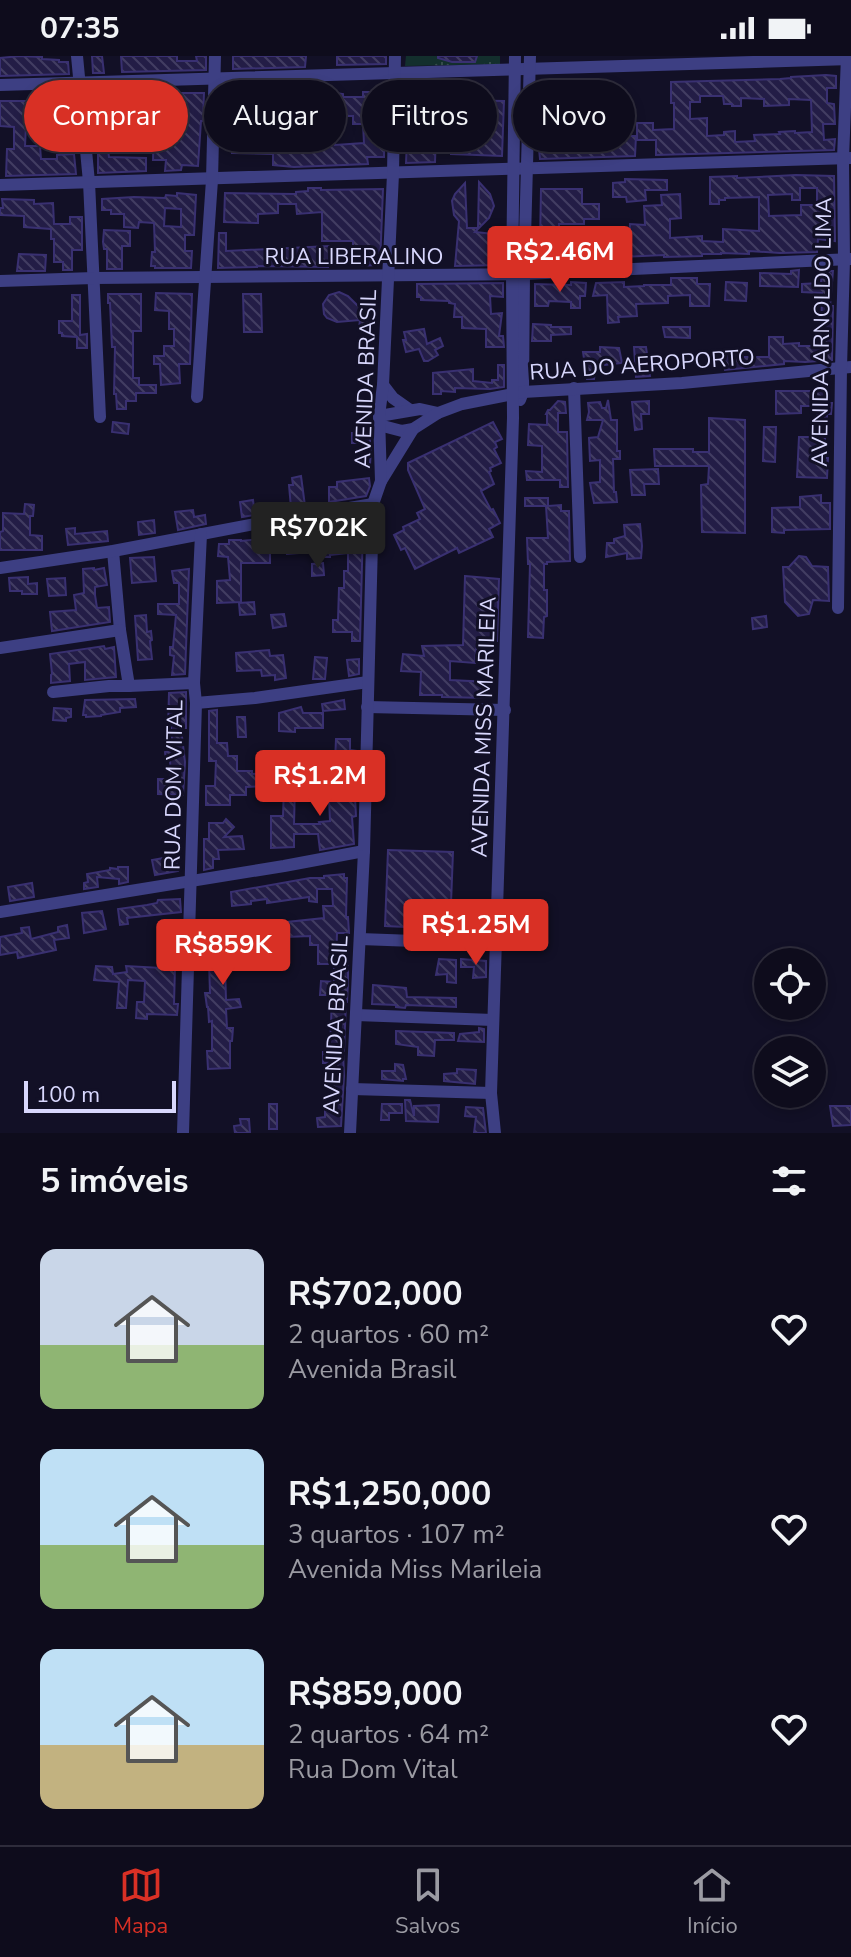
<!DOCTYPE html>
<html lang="pt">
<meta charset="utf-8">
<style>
:root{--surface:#0e0c1c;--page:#171525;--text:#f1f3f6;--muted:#9b9ba3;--line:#2e2c3b;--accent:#d93025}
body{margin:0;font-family:"Nunito Sans",sans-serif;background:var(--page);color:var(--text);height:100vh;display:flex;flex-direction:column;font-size:30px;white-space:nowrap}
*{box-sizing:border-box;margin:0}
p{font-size:26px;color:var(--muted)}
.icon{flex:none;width:44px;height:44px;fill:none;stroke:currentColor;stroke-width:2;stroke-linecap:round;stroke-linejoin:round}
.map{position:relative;height:1077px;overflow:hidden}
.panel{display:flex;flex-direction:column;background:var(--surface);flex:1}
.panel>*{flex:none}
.banner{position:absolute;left:24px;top:24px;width:804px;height:72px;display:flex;gap:16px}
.controls{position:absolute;left:754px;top:892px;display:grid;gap:16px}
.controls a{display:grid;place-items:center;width:72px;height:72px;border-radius:50%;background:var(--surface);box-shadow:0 4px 12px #0003,0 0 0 2px var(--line);font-size:40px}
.scale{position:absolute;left:24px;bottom:20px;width:152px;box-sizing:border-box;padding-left:8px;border:4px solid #d8d7fd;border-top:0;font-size:22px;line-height:28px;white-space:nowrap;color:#d8d7fd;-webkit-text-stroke:6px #121026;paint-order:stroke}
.price{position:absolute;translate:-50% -68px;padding:0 18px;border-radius:8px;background:var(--accent);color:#fff;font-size:26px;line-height:52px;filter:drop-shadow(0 2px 4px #0008)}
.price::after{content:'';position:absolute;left:50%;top:48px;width:24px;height:18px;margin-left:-12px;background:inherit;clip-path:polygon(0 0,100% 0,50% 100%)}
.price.active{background:#222;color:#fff}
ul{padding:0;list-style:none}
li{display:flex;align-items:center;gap:24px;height:200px;padding:0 40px}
li span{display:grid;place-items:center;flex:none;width:224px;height:160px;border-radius:16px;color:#555}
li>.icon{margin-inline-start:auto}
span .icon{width:96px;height:96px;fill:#fffc;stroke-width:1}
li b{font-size:34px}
h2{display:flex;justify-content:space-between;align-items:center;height:96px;padding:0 40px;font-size:34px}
.chip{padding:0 28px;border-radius:36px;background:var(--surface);box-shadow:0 4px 12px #0003,0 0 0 2px var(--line);font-size:28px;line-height:72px}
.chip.active{background:var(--accent);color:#fff}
.status{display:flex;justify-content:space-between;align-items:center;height:56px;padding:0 40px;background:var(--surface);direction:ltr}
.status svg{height:22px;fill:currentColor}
.tabs{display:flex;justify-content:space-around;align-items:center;height:112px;border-top:2px solid var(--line);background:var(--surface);font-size:22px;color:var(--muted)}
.tabs a{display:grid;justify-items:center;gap:4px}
.tabs .active{color:var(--accent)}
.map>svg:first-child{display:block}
.grass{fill:url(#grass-tufts)}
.building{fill:url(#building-back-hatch);stroke:#393071;stroke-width:2;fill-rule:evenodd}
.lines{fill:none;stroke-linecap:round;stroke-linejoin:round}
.minor{stroke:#3d3f83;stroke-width:12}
.labels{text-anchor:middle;stroke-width:6;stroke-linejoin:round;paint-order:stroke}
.street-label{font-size:22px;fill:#d8d7fd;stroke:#121026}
</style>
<div class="status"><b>07:35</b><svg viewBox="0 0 49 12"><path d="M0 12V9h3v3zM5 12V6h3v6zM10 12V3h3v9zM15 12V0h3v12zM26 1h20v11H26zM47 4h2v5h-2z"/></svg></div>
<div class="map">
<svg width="851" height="1077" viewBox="0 0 851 1077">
<defs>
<pattern id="grass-tufts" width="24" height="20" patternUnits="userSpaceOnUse" patternTransform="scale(2)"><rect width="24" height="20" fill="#132f2d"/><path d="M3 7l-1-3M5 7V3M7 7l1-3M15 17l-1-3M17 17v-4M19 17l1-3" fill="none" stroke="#354c4c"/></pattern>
<pattern id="building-back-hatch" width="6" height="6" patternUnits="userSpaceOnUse" patternTransform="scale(2)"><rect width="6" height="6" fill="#231d46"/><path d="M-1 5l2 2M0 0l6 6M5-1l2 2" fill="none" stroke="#423d62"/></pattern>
</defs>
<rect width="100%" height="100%" fill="#121026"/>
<path class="grass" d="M406,0H500V8L405,10Z"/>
<g class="building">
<path d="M20,0L42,1V3L59,4V6H68L69,18L0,20V2Z"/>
<path d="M92,0H102L104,17H93Z"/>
<path d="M121,0H177V5H197L196,0H206V14L122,16Z"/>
<path d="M233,0H306L305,11L233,13Z"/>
<path d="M337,0H386V8L337,9Z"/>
<path d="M438,0H477L475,6H452L438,2Z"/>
<path d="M826,19L836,20V32H827V47L834,48L835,68H823L824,84L835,83L834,94L656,99V84H637V67H653V74L674,73V47H671V26L780,23L791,22V21ZM700,40H723L724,48H732V50H741V42L764,43V50L789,49V43L811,44L812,76L795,77V75L779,76L780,78L754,79L755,85L735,86V75L724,76V79L707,80V62L690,63V46H700Z"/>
<path d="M573,25H585L586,37L571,38V44H538V27L573,28Z"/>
<path d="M363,36H385L384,101H367L368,108L294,111L273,109V98L232,97L234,38L279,39V37H336L343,38V41H363ZM270,58L292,59V70H304L303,88L286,87L287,82L269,81ZM336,60H353V68H363L364,87L335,89Z"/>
<path d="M173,37H204L203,65H201L198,110L182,109L181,114L165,115L166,104H153L154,66H173Z"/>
<path d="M139,41L155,42L154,68L137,66L138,79L117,80V84H97L93,44L139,43Z"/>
<path d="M72,43V56H64V70L26,69L25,90H40L41,103H57V99L74,98L76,118L6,120L7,93H14V71L0,70V45H28V47L46,48V44Z"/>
<path d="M451,44L504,45L502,100L451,98L452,77H436L435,106L406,107L408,60L451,62Z"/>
<path d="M569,69V80H590V74L608,76V72H617L616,80H636L635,100L540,103L539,93H542L541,70Z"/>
<path d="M108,94L109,101L146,102V115L98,117V95Z"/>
<path d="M796,119L834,120L835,185L818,183L817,196L780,197L749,195V198L721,197V198H702V200L664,201V199L601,202L603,193H586V204H577V185L601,184L600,176L608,175L609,183H629L630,168L645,169L644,150L662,149L661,139L680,138L681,162L670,163V182L702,180V185L723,186V173L759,175V141L725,142V144H719V148H710V121L737,120V122ZM800,132H817V149H801V159L769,160L768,139L792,138V144H800Z"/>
<path d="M625,123L667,124V134H645L646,144L627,146L626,141H613V127L625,126Z"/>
<path d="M479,126L490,138L494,150L489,162L475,176L503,179V209L455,210L459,165L454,159L452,145L455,138L465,127L467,172H478Z"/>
<path d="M308,132H321V134L383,133L380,209L353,210V185H322V156L297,158L296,148H278V157L258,158V167L224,166L225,137L296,138V136L308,135Z"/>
<path d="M541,133H582V148H599V163H584V168H559V185L551,184V204H536V186H540Z"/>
<path d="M177,137L196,139L194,179H185V195H192L191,212H155V210H151L152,196H155L154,167L139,166L138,172L124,171V158H111V154H102V143L134,141L165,142L166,139L177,140ZM165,152L181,153V171L164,170Z"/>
<path d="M2,143L34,144V148L53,147L54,168H70V161H82V194H72V214H63V206H54V183H51V173L24,171V160L0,159V152H3Z"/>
<path d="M104,174L130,175V190H122V213H107V193H104L103,186Z"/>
<path d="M219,177H226V195L329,190L328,211L257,210V211L218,212Z"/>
<path d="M19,198L46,199L45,215H17Z"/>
<path d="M799,214L798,231L760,230V217L791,218V215Z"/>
<path d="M822,215H833L830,250H833L832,304L805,306L784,305V308L725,314L722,297H743V301H769V281H783V288L799,287V290H821L822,237L802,236V228L821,227Z"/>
<path d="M671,222H697V228H710L709,250H690V239L668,240V247L636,248L637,260L618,261L619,266L608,267L607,239L593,240L596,227L624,226V231L644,230V229H671Z"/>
<path d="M571,226L586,227L585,240H580V252H571V246L549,245L548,250H535V228L571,229Z"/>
<path d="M726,226L747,227L746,245L725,244Z"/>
<path d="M503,227V241L490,240L491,258L502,257L499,280H503L504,291H486V273L462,272V261H454L455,248L449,247V245L421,244V241H417V228Z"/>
<path d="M339,236L348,240L357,249H360L361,241L368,242L367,272H359L360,264L337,266L327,262L324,258L323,248L329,239Z"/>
<path d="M156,237L192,238L190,308H179L180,327L161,329L160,308H154V300H164V290H174V273H169V255L155,254Z"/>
<path d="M108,238H141V275H133V322H139V329H156V337H136V345H126V353H117L116,338H114L115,291H112L110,247H108Z"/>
<path d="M243,238H261L262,276H244Z"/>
<path d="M72,239H80V279L87,278V292H77V281L62,280V277H59V265H72Z"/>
<path d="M533,268L551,269V271H571V278L551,279V285H532Z"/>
<path d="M663,271H690V282L665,281Z"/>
<path d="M424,273L427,288L440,282L443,290L435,294L438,299L428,305H424L419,293L406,296L403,284H406L404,276Z"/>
<path d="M600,291L619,292L622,307L596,310L594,323H587L583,296H600Z"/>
<path d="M634,291H646L650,320L636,321Z"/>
<path d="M498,309H504V331L490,333L455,332V336L441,335V338H433V317L473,313V325L492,327V324H498Z"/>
<path d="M826,332L828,347H832L831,358H827V362H817V350H801V357L776,358V335H816V333Z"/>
<path d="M608,344L611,364H617V395H620V403H613L614,436H616L617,446L594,447L590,427L600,426V404L590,405L589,382L598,381L603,364H587L589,356L588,347L600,346L602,352H606Z"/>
<path d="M558,345L565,346L566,357H558V376H567L568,431H560V424H527L526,415L542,416V390L528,389L529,368L547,369V358H546L548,354H550Z"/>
<path d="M649,345V358H641L642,373L635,374L632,346Z"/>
<path d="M709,362L745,364V477L702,476L701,429L708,428L709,410H655L654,393H693V396H709Z"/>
<path d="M113,366L129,368L128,378L112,376Z"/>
<path d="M493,366L502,383L495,386L497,391L494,393L501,407L490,412L491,415L489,416L494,428L481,435L491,454L493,453L500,467L489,473L493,481L459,497L457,492L415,513L405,492L401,494L394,479L404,474L403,471L420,463L417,457L425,453L408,414V407Z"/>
<path d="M764,371H776L775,406L763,405Z"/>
<rect x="352" y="377" width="18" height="10"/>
<path d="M799,381H825V402H828L827,422L797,421Z"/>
<path d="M363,391H371L370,409L362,408Z"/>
<path d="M658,413L659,428H644L645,439H632L630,414Z"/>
<path d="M301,420L305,450L291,452L289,429H293L292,422Z"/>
<path d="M369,422L370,430L366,440L329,446V431H337V426Z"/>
<path d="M821,439V447H830V473L784,474V477L772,476V452L800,451V441Z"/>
<path d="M525,442H548V450L561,449V455H569L570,505L547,506V508H544V534H547V560L544,561L543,582L528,581L530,508H528L527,482H548L546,450H525Z"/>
<path d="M253,444L255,459L242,461L240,446Z"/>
<path d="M25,448L34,449L33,460H30V479L42,480V494H0V476L3,475V457L24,458Z"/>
<path d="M193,454L194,461L205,459L206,468L178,474L175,456Z"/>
<path d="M154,464L155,477L139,479L138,466Z"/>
<path d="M640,468L642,490L641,502L627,503V497L606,501L607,487H614V483L625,480L624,469Z"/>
<path d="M359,469L363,470L360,585H352V576H333V564H338L339,532H344V515H348V497L330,499V501H321V492H312L311,475H321V472L359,471Z"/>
<path d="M75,472V478L107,475L108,485L68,489L66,473Z"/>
<path d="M296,477L298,497L287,498L286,478Z"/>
<path d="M270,482V507H241V546L217,547V525L230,524L228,501L218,500L219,488H229V484H241V485Z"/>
<path d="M799,500L806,501L812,510L828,511L829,545L813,544L809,558L798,560L785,546L783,511H789Z"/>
<path d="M154,501L156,525L132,527L130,502Z"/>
<path d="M323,507L324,519L312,520V508Z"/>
<path d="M94,512V514L104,512L107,529L95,531V539L97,552L109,551L110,566L52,575L50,556L76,554L74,539L84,537L83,513Z"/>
<path d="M189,513L185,618L172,619L174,600L170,599V591H173L176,559L158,558V548H179V527H174L172,515Z"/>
<path d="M465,520L499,523L497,585L477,584L475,607L450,605V624L490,626L488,642L442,641V639H420L421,616L401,615L403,598L424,600L422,590L463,589Z"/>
<path d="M28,521V528L37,527V538H22V535H10L9,522Z"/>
<path d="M65,522L66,539L49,540L47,523Z"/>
<path d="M254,546L255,558L240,559L239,547Z"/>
<path d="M284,558L286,570L273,572L271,559Z"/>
<path d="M146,559L147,576L151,575L152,584L150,585L152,603L138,604L135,560Z"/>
<path d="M766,560L767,571L753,573L752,562Z"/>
<path d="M104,590L105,593L114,591L116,621L85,624V606L69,608L70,625L51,627V619L52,618L50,598Z"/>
<path d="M269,594L270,600L283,599L286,622L275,624V619L262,620L261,614L237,615L236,597Z"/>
<path d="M315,601L327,602L325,623H313Z"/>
<path d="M359,603V618L349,620L347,604Z"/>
<path d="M186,636V672H181L185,706L183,739L158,738V723H171L170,704H166L165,696L173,695L171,672H168L169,637Z"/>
<path d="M135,643L136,651L120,652V656L101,659V660L86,661V659H83L85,644Z"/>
<path d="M344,644L345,653L323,655L322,648Z"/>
<path d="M301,651L303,657H323V672H295V676L279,675V657Z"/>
<path d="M54,652L71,653V661L66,662V665L53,664Z"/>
<path d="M217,654V687H227L228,700H237V715H252V718L286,716V729L246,731V739H230V749H206V730H215L216,705H209V655Z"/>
<path d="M237,661H245L246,681H238Z"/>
<path d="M336,683H350V694L358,695L357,705H335Z"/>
<path d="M357,720L356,741H355L356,760L352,761L354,788L320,794L318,778H294V791L271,792V760H283L284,730H295L294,768H320L319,766L330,765L328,722Z"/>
<path d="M226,763L234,771L224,781L242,780L244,793L218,794L219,803H213V812L204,814V783H209V767H223Z"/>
<path d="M388,794L453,796L450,873L385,870Z"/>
<path d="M175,800L178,815L155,819L152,804Z"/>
<path d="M118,811H128V826L119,828V823L97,821L98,831L84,833V827L88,826L87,818L110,814V812L118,813Z"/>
<path d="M344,818V822H347L346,861H348L349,877H337L336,908H318V889H310V880L287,881V866L324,862L323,850H333L332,833H317V846L309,845V841L267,847V843L251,845V848L232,850L231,836L310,822H324V820Z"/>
<path d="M32,827L34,841L10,845L8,831Z"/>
<path d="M180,843L181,856L127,862L128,868L120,869L118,853L147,849L157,847L158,844Z"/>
<path d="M102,855L106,873L84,877L82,857Z"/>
<path d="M237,865L239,884L254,883L255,904H245V908H225L226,944L239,943L241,951L226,953L227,972H233L232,985H230V1012L208,1013L207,995H212V965L209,966L208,951H207L205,937H210L209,906H206L205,888H212V869Z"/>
<path d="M179,867V899L178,911H175L174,948H178L177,959L147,958V963L136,962L137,946H144L145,925L128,924L126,952H117L119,926L94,924L96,910L112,911L113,918L127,916L126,910L162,912L164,870Z"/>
<path d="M67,869L69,882L54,884L56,894L18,902L17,896L0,899V881L22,877L21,872L29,871L31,883L58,876V871Z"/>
<path d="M439,903L456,904V927L447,926V918L436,919Z"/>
<path d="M461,903L486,905V921L473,922L474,911H461Z"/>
<path d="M334,909L348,910V926L347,946H346L344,995H343L344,1020L341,1070L318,1071L317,1062L325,1061V1055L333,1054V1033H330L332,1007H323V996H330L332,939H320L321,925L334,926Z"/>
<path d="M373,929L406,932L407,941L456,942V951L406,949L405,952L396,951V949L372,948Z"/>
<path d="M479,972L484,973V986L458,985L460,978L479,976Z"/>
<path d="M396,975L454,977V984H435L434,1000L418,999V991L396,988Z"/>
<path d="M395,1008L403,1009L406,1023H403V1025L382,1023V1015H395Z"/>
<path d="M457,1013L476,1014L475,1028L444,1025V1018L457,1017Z"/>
<path d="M405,1044H410L414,1060V1050L439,1049L438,1066L406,1065Z"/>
<rect x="269" y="1048" width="8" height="25"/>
<path d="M382,1048H402V1057H389V1064H381Z"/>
<path d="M830,1050H851V1069L833,1070Z"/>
<path d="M466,1051L483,1052L486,1077H474L476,1061L465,1060Z"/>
<path d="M240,1063H249L250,1077H235L234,1070L241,1069Z"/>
</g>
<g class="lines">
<g class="minor">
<path d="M77,0L89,126L100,361"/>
<path d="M0,29L851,3"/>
<path d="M0,129L851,102"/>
<path d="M0,225L94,222L524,218L851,203"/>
<path d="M383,329L393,342L410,354"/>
<path d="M574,332L580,501"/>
<path d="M197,341L212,124L215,0"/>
<path d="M520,344L523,336L524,218L530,0"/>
<path d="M379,360L420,353L438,357"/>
<path d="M379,369L402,375L413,373L438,357L462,348L523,336L682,327L851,311"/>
<path d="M381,425L413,373"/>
<path d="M113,495L120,574L129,630"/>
<path d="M0,512L113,495L260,467L373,448"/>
<path d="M838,552L841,312L844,204L843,103L847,0"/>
<path d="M0,592L120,574"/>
<path d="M53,636L109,630H129L194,627"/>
<path d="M196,647L255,642L368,626"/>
<path d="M367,651L505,654"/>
<path d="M0,856L284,810L364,795"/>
<path d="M360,883L496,888"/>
<path d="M356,959L493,964"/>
<path d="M352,1033L491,1037"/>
<path d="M183,1077L196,647L194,627L201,478"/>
<path d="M350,1077L364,795L373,448L381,425L379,360L383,329L393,118L395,0"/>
<path d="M495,1077L491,1037L513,362L512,218L515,0"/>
</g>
</g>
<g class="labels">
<g class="street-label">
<text x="354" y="208">RUA LIBERALINO</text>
<text transform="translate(821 276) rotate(-89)" y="8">AVENIDA ARNOLDO LIMA</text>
<text transform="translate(642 308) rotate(-4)" y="8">RUA DO AEROPORTO</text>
<text transform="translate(365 323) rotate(-88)" y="8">AVENIDA BRASIL</text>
<text transform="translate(483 671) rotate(-88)" y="8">AVENIDA MISS MARILEIA</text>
<text transform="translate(173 729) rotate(-89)" y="8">RUA DOM VITAL</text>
<text transform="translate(335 969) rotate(-87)" y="8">AVENIDA BRASIL</text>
</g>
</g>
</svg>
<div class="controls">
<a><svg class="icon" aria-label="locate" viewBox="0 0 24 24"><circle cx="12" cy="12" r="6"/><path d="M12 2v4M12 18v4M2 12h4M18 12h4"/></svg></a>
<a><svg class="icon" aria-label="layers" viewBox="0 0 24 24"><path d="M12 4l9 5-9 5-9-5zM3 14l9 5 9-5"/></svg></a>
</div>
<div class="scale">100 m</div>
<b class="price" style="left:560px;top:238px">R$2.46M</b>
<b class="price active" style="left:318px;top:514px">R$702K</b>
<b class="price" style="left:320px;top:762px">R$1.2M</b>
<b class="price" style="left:476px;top:911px">R$1.25M</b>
<b class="price" style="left:223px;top:931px">R$859K</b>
<div class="banner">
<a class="chip active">Comprar</a>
<a class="chip">Alugar</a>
<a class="chip">Filtros</a>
<a class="chip">Novo</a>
</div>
</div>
<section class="panel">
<h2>5 imóveis<svg class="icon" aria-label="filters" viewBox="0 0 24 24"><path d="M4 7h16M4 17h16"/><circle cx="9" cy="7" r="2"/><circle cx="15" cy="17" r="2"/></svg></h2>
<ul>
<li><span style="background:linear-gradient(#c9d6e8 60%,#8fb573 0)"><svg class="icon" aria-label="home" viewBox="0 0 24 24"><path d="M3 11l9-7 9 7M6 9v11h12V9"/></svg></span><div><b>R$702,000</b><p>2 quartos · 60 m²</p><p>Avenida Brasil</p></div><svg class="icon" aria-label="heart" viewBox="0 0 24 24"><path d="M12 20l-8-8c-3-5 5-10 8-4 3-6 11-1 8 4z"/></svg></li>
<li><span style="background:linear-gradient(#bfe0f5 60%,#8fb573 0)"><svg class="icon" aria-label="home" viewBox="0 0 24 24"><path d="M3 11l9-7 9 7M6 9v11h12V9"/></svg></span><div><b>R$1,250,000</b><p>3 quartos · 107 m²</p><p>Avenida Miss Marileia</p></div><svg class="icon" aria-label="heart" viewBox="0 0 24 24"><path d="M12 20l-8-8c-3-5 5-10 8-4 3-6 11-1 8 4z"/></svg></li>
<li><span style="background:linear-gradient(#bfe0f5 60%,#c2b280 0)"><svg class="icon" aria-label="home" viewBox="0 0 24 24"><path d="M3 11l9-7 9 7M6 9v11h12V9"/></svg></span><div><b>R$859,000</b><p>2 quartos · 64 m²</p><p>Rua Dom Vital</p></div><svg class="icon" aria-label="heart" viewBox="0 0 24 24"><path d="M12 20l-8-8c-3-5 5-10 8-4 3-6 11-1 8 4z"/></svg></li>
</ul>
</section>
<nav class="tabs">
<a class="active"><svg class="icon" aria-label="map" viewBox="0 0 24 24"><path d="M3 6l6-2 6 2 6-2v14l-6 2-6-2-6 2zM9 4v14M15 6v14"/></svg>Mapa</a>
<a><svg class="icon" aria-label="saved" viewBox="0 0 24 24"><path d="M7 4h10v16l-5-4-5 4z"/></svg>Salvos</a>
<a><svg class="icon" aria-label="home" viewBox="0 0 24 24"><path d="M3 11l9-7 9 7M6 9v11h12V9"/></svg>Início</a>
</nav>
